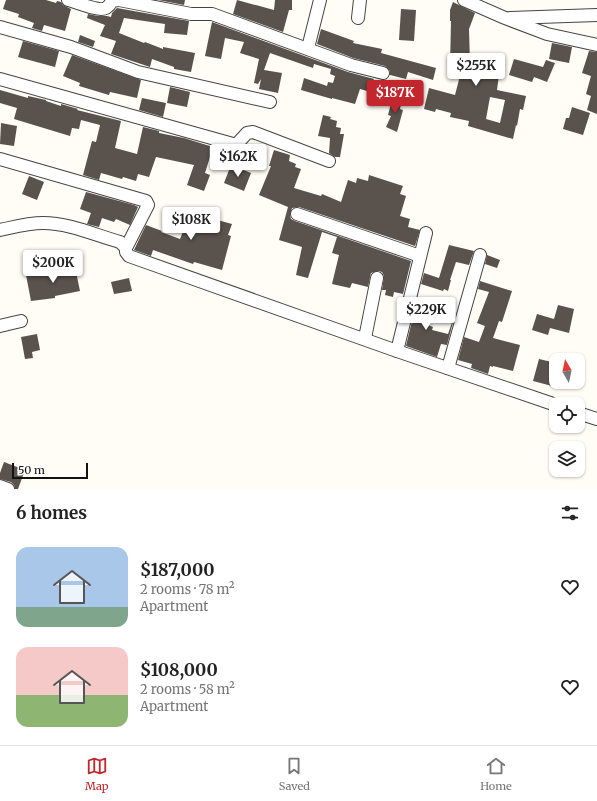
<!DOCTYPE html>
<meta charset="utf-8">
<style>
:root{--surface:#fff;--page:#f2f2f2;--text:#222;--muted:#767676;--line:#e0e0e0;--accent:#c4262e}
body{margin:0;font-family:Merriweather,serif;background:var(--page);color:var(--text);height:100vh;display:flex;flex-direction:column;font-size:15px;white-space:nowrap}
*{box-sizing:border-box;margin:0}
p{font-size:13px;color:var(--muted)}
.icon{flex:none;width:22px;height:22px;fill:none;stroke:currentColor;stroke-width:2;stroke-linecap:round;stroke-linejoin:round}
.map{position:relative;height:489px;overflow:hidden}
.sheet{display:flex;flex-direction:column;background:var(--surface);flex:1}
.sheet>*{flex:none}
.needle{width:26px;rotate:351deg}
.tools{position:absolute;left:549px;top:353px;display:grid;gap:8px}
.tools a{display:grid;place-items:center;width:36px;height:36px;border-radius:8px;background:var(--surface);box-shadow:0 1px 3px #0004;font-size:20px}
.scale{position:absolute;left:12px;bottom:10px;width:76px;box-sizing:border-box;padding-left:4px;border:2px solid #111;border-top:0;font-size:11px;line-height:14px;white-space:nowrap;color:#111;-webkit-text-stroke:3px #fff;paint-order:stroke}
.price{position:absolute;translate:-50% -34px;padding:0 9px;border-radius:4px;background:#fff;color:#222;font-size:13px;line-height:26px;filter:drop-shadow(0 1px 2px #0008)}
.price::after{content:'';position:absolute;left:50%;top:24px;width:12px;height:9px;margin-left:-6px;background:inherit;clip-path:polygon(0 0,100% 0,50% 100%)}
.price.active{background:var(--accent);color:#fff}
ul{padding:0;list-style:none}
li{display:flex;align-items:center;gap:12px;height:100px;padding:0 16px}
li span{display:grid;place-items:center;flex:none;width:112px;height:80px;border-radius:12px;color:#555}
li>.icon{margin-inline-start:auto}
span .icon{width:48px;height:48px;fill:#fffc;stroke-width:1}
li b{font-size:17px}
h2{display:flex;justify-content:space-between;align-items:center;height:48px;padding:0 16px;font-size:17px}
.tab-bar{display:flex;justify-content:space-around;align-items:center;height:56px;border-top:1px solid var(--line);background:var(--surface);font-size:11px;color:var(--muted)}
.tab-bar a{display:grid;justify-items:center;gap:2px}
.tab-bar .active{color:var(--accent)}
.map>svg:first-child{display:block}
.building{fill:#5a524d;fill-rule:evenodd}
.lines{fill:none;stroke-linecap:round;stroke-linejoin:round}
.minor-casing{stroke:#444;stroke-width:14}
.minor{stroke:#fff;stroke-width:12}
</style>
<div class="map">
<svg width="597" height="489" viewBox="0 0 597 489">
<rect width="100%" height="100%" fill="#fffdf5"/>
<g class="building">
<path d="M6,0H46L56,3L57,1L61,2L63,5L71,9L65,31L44,25L42,31L32,28L34,23L18,17L19,14L3,9Z"/>
<path d="M158,0H185L184,5Z"/>
<path d="M237,0L274,10L275,0H292V10H289L283,32L233,14Z"/>
<path d="M453,2L475,13L469,29L470,64L500,67L497,90L526,96L523,110L520,109L517,126L516,125L513,139L468,126L469,121L450,117L451,113L436,109L435,112L424,109L429,88L455,95L462,68L450,67L451,21H450V10ZM490,97L505,100L500,123L486,119Z"/>
<path d="M117,8L189,21L187,35L164,33L165,24L124,18L119,33L144,43L145,42L163,49V47L195,53L191,72L174,69V67L152,59L150,67L111,54L116,41L100,36L105,25L87,18L88,14L98,16H107L111,17L112,13Z"/>
<path d="M401,9L416,10L414,41L399,40Z"/>
<path d="M212,22L348,72L374,79L373,81L370,80L367,91L360,89L355,104L332,98V99L301,90L304,78L327,86L328,82L333,83L335,76L330,74L331,69L314,64L313,68L270,53L264,70L282,73L278,93L259,89L261,79L258,84L254,83L259,59L240,53L244,42L225,38L221,59L205,56Z"/>
<path d="M321,29L354,41L353,43L382,49L381,53L436,68L433,80L408,72L406,79L390,75V71L385,66L353,58L317,44Z"/>
<path d="M80,35L95,41L93,47L78,42Z"/>
<path d="M23,41L59,51L55,67L18,57Z"/>
<path d="M552,43L572,47L569,63L549,59Z"/>
<path d="M589,51L597,52V114L587,110L591,96L586,94L591,76L582,73Z"/>
<path d="M72,55L141,80L137,98L110,92L109,95L79,86L80,83L63,76Z"/>
<path d="M514,59L543,67L546,60L555,63L547,82L534,77L532,82L509,75Z"/>
<path d="M170,87L190,92L187,107L167,103Z"/>
<path d="M0,90L28,98V96L46,100V101L61,106V104L78,109L77,110L121,121L115,148L137,154L143,127L159,131V133L184,138L213,147L205,173L210,175L204,191L187,185L194,165L156,157L149,177L138,174L136,181L123,177L122,179L101,173L99,180L83,175L92,141L96,142L100,125L81,120L79,129L72,128L70,136L14,119L17,108L0,103Z"/>
<path d="M393,96L402,99L400,109L403,110L397,132L386,127L391,116L388,115Z"/>
<path d="M142,98L166,103L163,117L139,110Z"/>
<path d="M572,107L590,113L583,135L563,129L566,118H569Z"/>
<path d="M323,115L331,117L330,119L337,121L336,127L341,128L340,134H344L340,157H335L329,153L330,138L318,136Z"/>
<path d="M1,123L17,126L14,146L0,144Z"/>
<path d="M274,150L290,155L289,161L296,164L295,167L301,169L294,188L321,196L322,194L341,202L348,180L356,183L357,178L368,181L369,175L403,186L400,194L406,196L400,216L410,219L408,227L420,230L415,246L299,207L292,208L290,215L291,219L295,221L411,261L403,294L394,292L393,297L385,295L386,290H382L384,276L382,272L378,271L371,273L368,287L352,283L350,288L332,284L339,255L332,253L337,237L322,232L308,278L296,275L302,247L279,240L288,207L259,195L271,166H269Z"/>
<path d="M231,165L251,173L244,191L224,183Z"/>
<path d="M29,176L44,182L37,200L22,194Z"/>
<path d="M86,192L134,205L138,207L130,225L116,219L114,222L102,218L99,227L87,224L91,213L80,209Z"/>
<path d="M192,209L210,217V218L232,224L228,235L231,236L222,270L194,262L193,264L153,250L151,256L134,250L146,225L162,231L161,232L180,239Z"/>
<path d="M449,245L474,251L469,265L456,262L450,280H451L448,291L444,289L443,291L421,284L424,273L439,278Z"/>
<path d="M487,255L500,260L497,268L485,264Z"/>
<path d="M75,267L80,291L55,296V298L31,301L26,275Z"/>
<path d="M129,278L132,291L114,294L111,282Z"/>
<path d="M480,281L512,291L502,322L499,321L493,338L520,345L513,371L493,366V367L490,366L488,374L471,368L472,364L458,360L464,337L479,342L485,326L477,323L489,292L478,289Z"/>
<path d="M417,300L434,305L428,325L433,327L432,330L448,334L456,311L447,345L441,344L437,357L406,346Z"/>
<path d="M558,305L574,309L569,333L550,328L548,335L532,330L537,314L554,319Z"/>
<path d="M37,334L40,350L32,352L33,358L25,359L21,337Z"/>
<path d="M539,359L556,363V373L552,386L533,381Z"/>
<path d="M4,462L25,470L18,489H15L14,485L11,482L0,479V473Z"/>
</g>
<g class="lines">
<g class="minor-casing">
<g id="minor">
<path d="M68,0C76,2 99,12 106,8C109,6 111,3 112,1L118,0"/>
<path d="M119,0L191,14H212L351,65L383,73"/>
<path d="M464,0L505,18L547,34L597,45"/>
<path d="M358,18L360,0"/>
<path d="M510,18L597,15"/>
<path d="M0,27L71,47L138,72L270,102"/>
<path d="M308,48L320,0"/>
<path d="M0,79L233,144H237L247,133L253,132L329,161"/>
<path d="M0,159L146,201L148,205L126,248"/>
<path d="M297,214L420,256"/>
<path d="M0,230C14,227 28,223 43,223C69,223 95,235 120,242L126,248V252L129,256L397,351L556,405"/>
<path d="M0,326L21,321"/>
<path d="M365,338L377,278"/>
<path d="M397,351L426,233"/>
<path d="M448,368L480,255"/>
<path d="M578,413L597,419"/>
<path d="M0,486L8,489"/>
</g>
</g>
<use href="#minor" class="minor"/>
</g>
</svg>
<div class="tools">
<a><svg class="needle" viewBox="-14 -14 28 28"><path d="M0-13l5 13h-10z" fill="#e53935"/><path d="M0 13l5-13h-10z" fill="#767676"/></svg></a>
<a><svg class="icon" aria-label="locate" viewBox="0 0 24 24"><circle cx="12" cy="12" r="6"/><path d="M12 2v4M12 18v4M2 12h4M18 12h4"/></svg></a>
<a><svg class="icon" aria-label="layers" viewBox="0 0 24 24"><path d="M12 4l9 5-9 5-9-5zM3 14l9 5 9-5"/></svg></a>
</div>
<div class="scale">50 m</div>
<b class="price" style="left:476px;top:87px">$255K</b>
<b class="price active" style="left:395px;top:114px">$187K</b>
<b class="price" style="left:238px;top:178px">$162K</b>
<b class="price" style="left:191px;top:241px">$108K</b>
<b class="price" style="left:53px;top:284px">$200K</b>
<b class="price" style="left:426px;top:331px">$229K</b>
</div>
<section class="sheet">
<h2>6 homes<svg class="icon" aria-label="filters" viewBox="0 0 24 24"><path d="M4 7h16M4 17h16"/><circle cx="9" cy="7" r="2"/><circle cx="15" cy="17" r="2"/></svg></h2>
<ul>
<li><span style="background:linear-gradient(#a9c7e8 75%,#7fa58c 0)"><svg class="icon" aria-label="home" viewBox="0 0 24 24"><path d="M3 11l9-7 9 7M6 9v11h12V9"/></svg></span><div><b>$187,000</b><p>2 rooms · 78 m²</p><p>Apartment</p></div><svg class="icon" aria-label="heart" viewBox="0 0 24 24"><path d="M12 20l-8-8c-3-5 5-10 8-4 3-6 11-1 8 4z"/></svg></li>
<li><span style="background:linear-gradient(#f6c9c9 60%,#8fb573 0)"><svg class="icon" aria-label="home" viewBox="0 0 24 24"><path d="M3 11l9-7 9 7M6 9v11h12V9"/></svg></span><div><b>$108,000</b><p>2 rooms · 58 m²</p><p>Apartment</p></div><svg class="icon" aria-label="heart" viewBox="0 0 24 24"><path d="M12 20l-8-8c-3-5 5-10 8-4 3-6 11-1 8 4z"/></svg></li>
</ul>
</section>
<nav class="tab-bar">
<a class="active"><svg class="icon" aria-label="map" viewBox="0 0 24 24"><path d="M3 6l6-2 6 2 6-2v14l-6 2-6-2-6 2zM9 4v14M15 6v14"/></svg>Map</a>
<a><svg class="icon" aria-label="saved" viewBox="0 0 24 24"><path d="M7 4h10v16l-5-4-5 4z"/></svg>Saved</a>
<a><svg class="icon" aria-label="home" viewBox="0 0 24 24"><path d="M3 11l9-7 9 7M6 9v11h12V9"/></svg>Home</a>
</nav>
